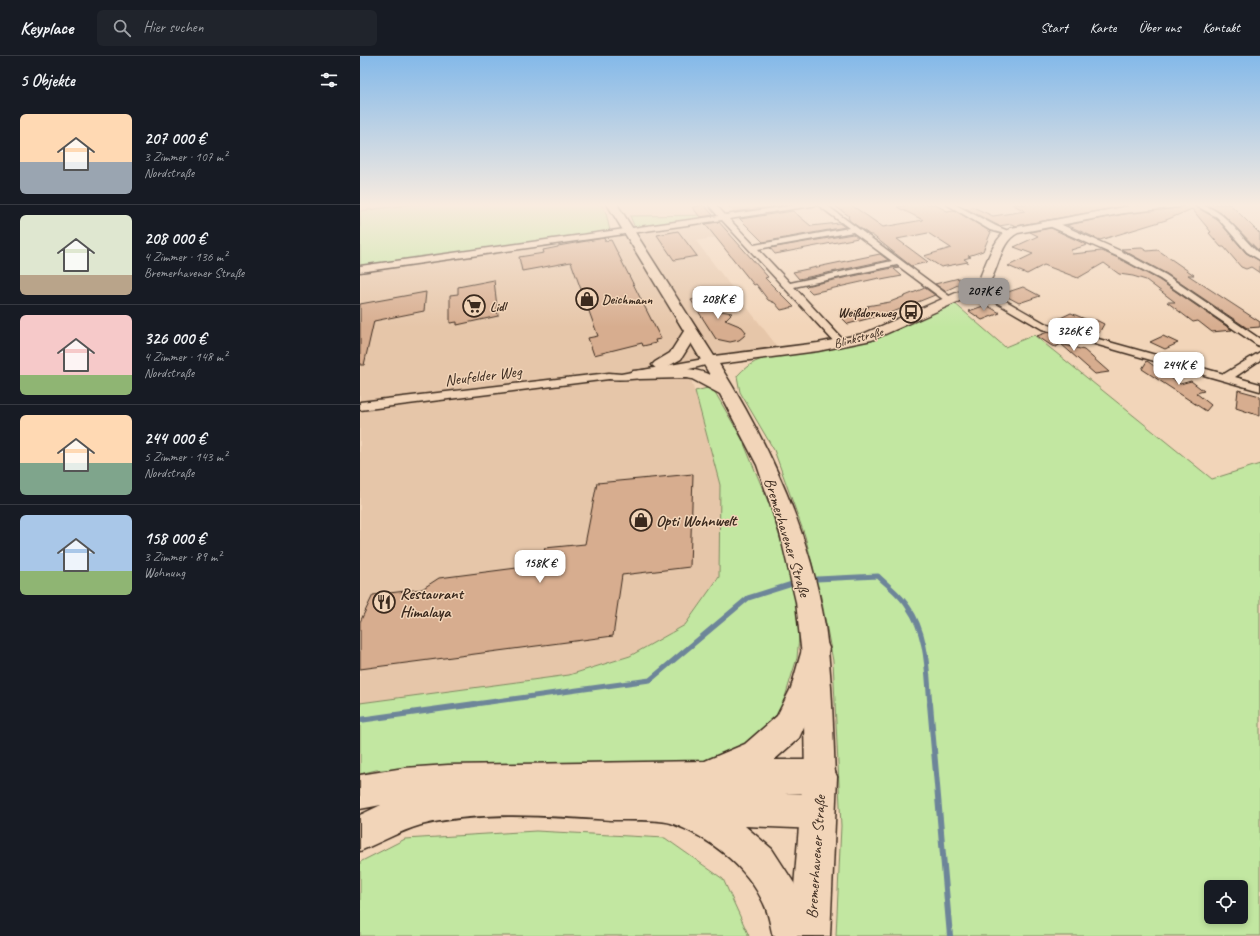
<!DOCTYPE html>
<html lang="de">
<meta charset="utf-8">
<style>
:root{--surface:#171b24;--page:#20242c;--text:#f1f3f6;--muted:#9ea1a6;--line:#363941;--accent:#9f9995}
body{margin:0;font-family:Caveat,sans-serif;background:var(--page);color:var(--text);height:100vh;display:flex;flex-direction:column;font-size:15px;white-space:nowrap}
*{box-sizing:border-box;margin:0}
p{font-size:13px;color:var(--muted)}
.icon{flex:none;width:22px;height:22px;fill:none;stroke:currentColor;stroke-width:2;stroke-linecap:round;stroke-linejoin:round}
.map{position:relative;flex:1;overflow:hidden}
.panel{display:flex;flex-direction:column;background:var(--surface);width:360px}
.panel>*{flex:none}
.fabs{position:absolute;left:844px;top:824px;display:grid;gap:8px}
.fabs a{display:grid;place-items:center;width:44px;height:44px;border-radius:6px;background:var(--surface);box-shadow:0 2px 6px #0003;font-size:20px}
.price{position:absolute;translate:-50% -34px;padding:0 9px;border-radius:8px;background:#fff;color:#222;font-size:13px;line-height:26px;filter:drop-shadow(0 1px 2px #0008)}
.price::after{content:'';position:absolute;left:50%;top:24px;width:12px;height:9px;margin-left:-6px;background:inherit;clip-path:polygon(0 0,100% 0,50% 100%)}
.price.on{background:var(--accent);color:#111}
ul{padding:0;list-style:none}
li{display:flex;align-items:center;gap:12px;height:100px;padding:0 20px}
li+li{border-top:1px solid var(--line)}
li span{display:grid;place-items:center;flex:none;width:112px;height:80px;border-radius:6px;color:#555}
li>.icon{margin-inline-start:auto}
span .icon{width:48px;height:48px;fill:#fffc;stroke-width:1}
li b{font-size:17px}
h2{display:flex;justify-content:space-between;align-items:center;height:48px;padding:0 20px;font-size:17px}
header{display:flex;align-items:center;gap:24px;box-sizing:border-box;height:56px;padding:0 20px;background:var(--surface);border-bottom:1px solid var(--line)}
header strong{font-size:19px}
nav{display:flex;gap:22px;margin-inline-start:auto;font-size:14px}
.search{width:280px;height:36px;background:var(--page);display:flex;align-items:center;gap:10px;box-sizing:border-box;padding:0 14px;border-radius:6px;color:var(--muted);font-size:15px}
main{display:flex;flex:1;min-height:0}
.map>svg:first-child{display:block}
.built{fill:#e6c6a9}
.green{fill:#c2e7a1;stroke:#7e8860;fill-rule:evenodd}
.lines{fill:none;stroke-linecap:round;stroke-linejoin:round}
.stream-far1{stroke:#6d8599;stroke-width:5}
.stream{stroke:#6d8599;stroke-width:6}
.building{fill:#d7ad8f;stroke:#3b2a1e}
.street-casing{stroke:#3b2a1e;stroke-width:3}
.secondary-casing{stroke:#3b2a1e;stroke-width:3}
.primary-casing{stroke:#3b2a1e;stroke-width:3}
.highway-casing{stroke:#3b2a1e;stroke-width:3}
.street{fill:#f2d5b9;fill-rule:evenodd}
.secondary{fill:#f2d5b9;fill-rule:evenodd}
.primary{fill:#f2d5b9;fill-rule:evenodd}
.highway{fill:#f2d5b9;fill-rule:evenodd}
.labels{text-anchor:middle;stroke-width:3;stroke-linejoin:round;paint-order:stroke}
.far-poi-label{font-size:13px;font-weight:bold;fill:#3b2a1e;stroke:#f2d5b9;text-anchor:start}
.far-street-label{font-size:13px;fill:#3b2a1e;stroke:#f2d5b9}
.street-label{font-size:16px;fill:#3b2a1e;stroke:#f2d5b9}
.poi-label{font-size:16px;font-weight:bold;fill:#3b2a1e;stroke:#f2d5b9;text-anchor:start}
</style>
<header>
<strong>Keyplace</strong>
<div class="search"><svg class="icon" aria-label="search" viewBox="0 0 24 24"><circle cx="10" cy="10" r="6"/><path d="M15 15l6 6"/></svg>Hier suchen</div>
<nav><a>Start</a><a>Karte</a><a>Über uns</a><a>Kontakt</a></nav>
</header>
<main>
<section class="panel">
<h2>5 Objekte<svg class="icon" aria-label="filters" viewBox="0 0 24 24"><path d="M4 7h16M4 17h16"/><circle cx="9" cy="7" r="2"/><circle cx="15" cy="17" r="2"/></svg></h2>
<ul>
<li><span style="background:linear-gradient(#ffd9b3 60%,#9aa5b1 0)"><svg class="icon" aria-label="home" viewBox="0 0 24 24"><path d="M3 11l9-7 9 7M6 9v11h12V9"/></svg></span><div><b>207 000 €</b><p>3 Zimmer · 107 m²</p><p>Nordstraße</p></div></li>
<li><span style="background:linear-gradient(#dfe7d0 75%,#b9a48a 0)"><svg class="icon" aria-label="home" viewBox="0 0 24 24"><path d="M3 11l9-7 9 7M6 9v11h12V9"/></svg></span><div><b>208 000 €</b><p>4 Zimmer · 136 m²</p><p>Bremerhavener Straße</p></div></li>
<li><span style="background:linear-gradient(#f6c9c9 75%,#8fb573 0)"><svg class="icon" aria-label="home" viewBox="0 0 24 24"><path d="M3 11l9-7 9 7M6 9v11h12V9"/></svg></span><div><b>326 000 €</b><p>4 Zimmer · 148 m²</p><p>Nordstraße</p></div></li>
<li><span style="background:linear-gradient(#ffd9b3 60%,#7fa58c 0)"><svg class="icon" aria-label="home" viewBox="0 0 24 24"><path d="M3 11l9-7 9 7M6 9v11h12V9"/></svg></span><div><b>244 000 €</b><p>5 Zimmer · 143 m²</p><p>Nordstraße</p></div></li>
<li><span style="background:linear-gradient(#a9c7e8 70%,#8fb573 0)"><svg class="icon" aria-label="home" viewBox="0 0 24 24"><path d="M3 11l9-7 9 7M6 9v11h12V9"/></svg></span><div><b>158 000 €</b><p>3 Zimmer · 89 m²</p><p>Wohnung</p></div></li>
</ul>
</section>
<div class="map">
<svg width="900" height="880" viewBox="0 0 900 880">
<rect width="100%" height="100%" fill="#f2d5b9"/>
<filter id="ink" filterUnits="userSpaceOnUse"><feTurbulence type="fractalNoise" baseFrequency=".025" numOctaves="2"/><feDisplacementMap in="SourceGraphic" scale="8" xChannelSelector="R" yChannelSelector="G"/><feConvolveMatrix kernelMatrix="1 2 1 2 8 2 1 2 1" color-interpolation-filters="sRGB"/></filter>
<g filter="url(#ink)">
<path class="built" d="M359,161L375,178L336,185L423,298L328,312L360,429L359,521L325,569L270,600L209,619L0,647V211L250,175Z"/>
<g class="green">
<path d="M53,148H241L246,157L250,175L0,211V155Z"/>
<path d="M357,159L359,161L275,172L270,160Z"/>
<path d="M593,246L645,291L674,279L852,423L900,408V880H476L481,770L473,605L461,541L445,480L414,394L380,336L377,320C405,287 460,300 498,286C530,275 561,260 593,246ZM851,831H881V861H851Z"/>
<path d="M352,331L382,383L409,448L436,532L441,558L437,602L421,654L391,684L355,704L315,711L16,714L0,718V647L209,619L270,600L325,569L359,521L360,429L335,335Z"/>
<path d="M176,775L305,782L363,823L389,880H0V806L45,783Z"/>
</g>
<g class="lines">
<g class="stream-far1">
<path d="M457,523L518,520C528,530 541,539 548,551C568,579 567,616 570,649"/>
<path d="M108,649L290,624L388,542L432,528"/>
</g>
<g class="stream">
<path d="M570,648L590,880"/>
<path d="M0,664L115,648"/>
</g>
</g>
<g class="building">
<path d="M366,148H425L426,149L374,156Z"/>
<path d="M472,148H490L523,171L563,164L537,151L553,148H574L587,155L594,154L631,176L623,195L608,200L611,201L604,203L608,206L581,211L564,200L591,192L568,177L537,183L568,206L551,210L512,179H510L490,165L488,161L489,160Z"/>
<path d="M652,148H762L764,150L656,170L651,168L639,170L605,152L613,151L633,160L665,155Z"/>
<path d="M845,148H870L900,178V196L863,158Z"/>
<path d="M344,149L353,159L340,161L332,151Z"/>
<path d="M832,149L856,162L886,197L900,205V217L891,211L886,213L881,211L864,191H861L849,177L851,176L832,153L806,164L740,184L707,169L764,158Z"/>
<path d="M433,155L451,170L479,167L485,171L403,186L380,163Z"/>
<path d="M359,166L408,221L405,222L434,251L421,254L415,247L408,244L396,228L394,229L345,168Z"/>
<path d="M691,172L727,189L711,194L712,198L742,195L758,202L799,224L872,274L852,276L838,265L833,266L807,246H815L786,224L773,220L759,218L744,207L718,222L684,209L667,218L648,210L673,198L654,191L678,180L670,176Z"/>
<path d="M318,175L337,200L314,204L297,179Z"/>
<path d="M493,178L498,182L415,198L410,192Z"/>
<path d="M244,182L245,185L251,184L298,277L301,283L295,284L296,287L283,290L282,287L234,299L228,282L238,280L211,206L162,215L159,201L184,197L183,194L198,191V190Z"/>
<path d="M782,192L787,195L798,194L834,219H828L900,266V271L887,272L807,218L761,193Z"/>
<path d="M520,198L528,204L439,223L433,216Z"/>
<path d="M537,211L539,212L534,213L542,220L521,224L519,222L452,237L445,230Z"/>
<path d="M599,222L600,228L585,235L575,228Z"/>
<path d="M134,224L138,260L97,269V266L90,267V239L98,238V231Z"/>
<path d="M663,231L680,240L659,247L642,238Z"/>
<path d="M565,232L575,239L533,256L488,268L479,259L509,251L507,250L530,246Z"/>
<path d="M66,236L64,255L14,265L4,309H0V248Z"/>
<path d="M348,237L361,255L372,257L365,264L382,271L386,276L384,280L379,284L370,286L356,283L331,244L340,242L338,239Z"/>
<path d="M626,249L640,257L622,264L609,255Z"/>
<path d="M711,257L732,266L736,264L744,268L739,277L731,273L723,277L702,271H704L694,265Z"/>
<path d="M688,276L712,283L701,288L724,294L749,316L735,318L701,288L696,291L692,290L677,280Z"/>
<path d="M803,280L818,287L805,293L790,286Z"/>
<path d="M787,305L820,328L831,325L844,335L836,337L851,349L846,355L782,313Z"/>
<path d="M878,334L900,340V360L876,352Z"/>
<path d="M333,418L330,511L262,519L253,580L0,613V566L13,539L62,533L79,522L180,509L185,492L225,488L237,427Z"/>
</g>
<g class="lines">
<g class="street-casing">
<g id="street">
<path d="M348,148H355L365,159L443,148H465L596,245L594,247H588L537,209L434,231L486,287L481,290L477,289L362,164L0,216V210L358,160ZM458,149L489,172L394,189L369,163ZM493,176L532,205L430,227L398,193Z"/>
<path d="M586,148H594L636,170L653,177L649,179L630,174Z"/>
<path d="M764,148H773L780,152L775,153Z"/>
<path d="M833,148C863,148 879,181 900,198V204L887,196L857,161Z"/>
<path d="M687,165H693L765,197L806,219L900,283V291L800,223L759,201L687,169Z"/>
<path d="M618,229L688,269L864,318L900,296V304L875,321L900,328V335L682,273L615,234L614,232Z"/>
<path d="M349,302L354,305L353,307C323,315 279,326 249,323L0,354V346L249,317L261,318Z"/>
</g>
</g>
<g class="secondary-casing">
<path id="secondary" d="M247,148H257L354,300L458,287L503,278L614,229L618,226C626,209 633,181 651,172L764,151L794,148H824L819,151L764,157L658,177C637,187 640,220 622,235L512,284L458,295L359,308C410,390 449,474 465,570C472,620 473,671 475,721L471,732L460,736L449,732L445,721L443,609L436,546L420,477L397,409L360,338L332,323L326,322L279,323L273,321L271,318L273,315L297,313L292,309L295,306L310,297L324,275ZM331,287L350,319C335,312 320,312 303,313L321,303Z"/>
</g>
<g class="primary-casing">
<path id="primary" d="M460,704L472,709L477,721L470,880H430L443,721L448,709Z"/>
</g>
<g class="highway-casing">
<path id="highway" d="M455,579L465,583L469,592L460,636L455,646L439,682L414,704H460L472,709L477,721L472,733L460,738L424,737L458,739L470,744L475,756L470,768L458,773L385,770L412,793L434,827L453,880H413C410,870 409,858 404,848C387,810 349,781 311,767C300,763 264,764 251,764C188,760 123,754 61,769C40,775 21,786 0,795V759L21,749L0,753V719L44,712L88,709L345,705L385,688L417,660L431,632L445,583Z"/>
</g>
<use href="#street" class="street"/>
<use href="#secondary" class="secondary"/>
<use href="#primary" class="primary"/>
<use href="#highway" class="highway"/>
</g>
</g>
<linearGradient id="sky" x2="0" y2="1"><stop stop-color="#84b9e9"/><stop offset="0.55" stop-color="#f9ece0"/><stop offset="1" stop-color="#f9ece0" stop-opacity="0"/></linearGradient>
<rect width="900" height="271" fill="url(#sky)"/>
<defs>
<g id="shop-ring" transform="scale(1.15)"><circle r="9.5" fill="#f2d5b9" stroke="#3b2a1e" stroke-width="1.5"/><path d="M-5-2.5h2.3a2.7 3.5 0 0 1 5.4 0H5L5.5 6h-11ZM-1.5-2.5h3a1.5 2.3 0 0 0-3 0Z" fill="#3b2a1e"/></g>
<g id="supermarket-ring" transform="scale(1.15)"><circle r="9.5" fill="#f2d5b9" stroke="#3b2a1e" stroke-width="1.5"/><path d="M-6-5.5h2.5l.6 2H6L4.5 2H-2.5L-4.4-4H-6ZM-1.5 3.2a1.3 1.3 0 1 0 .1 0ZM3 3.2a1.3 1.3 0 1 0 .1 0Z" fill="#3b2a1e"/></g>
<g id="bus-ring" transform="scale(1.15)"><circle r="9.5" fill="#f2d5b9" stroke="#3b2a1e" stroke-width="1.5"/><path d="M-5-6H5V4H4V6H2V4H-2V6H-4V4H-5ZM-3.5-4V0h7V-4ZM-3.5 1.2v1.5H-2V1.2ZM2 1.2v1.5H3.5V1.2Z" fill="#3b2a1e"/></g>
<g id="restaurant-ring" transform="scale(1.15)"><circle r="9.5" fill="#f2d5b9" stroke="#3b2a1e" stroke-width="1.5"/><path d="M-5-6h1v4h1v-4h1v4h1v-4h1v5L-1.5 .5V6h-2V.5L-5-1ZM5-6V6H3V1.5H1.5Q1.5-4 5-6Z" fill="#3b2a1e"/></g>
</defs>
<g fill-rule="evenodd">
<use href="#shop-ring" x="227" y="243"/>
<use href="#supermarket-ring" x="114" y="250"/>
<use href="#bus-ring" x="551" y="256"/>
<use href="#shop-ring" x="281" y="464"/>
<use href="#restaurant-ring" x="24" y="546"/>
</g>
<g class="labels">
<g class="far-poi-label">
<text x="242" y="248">Deichmann</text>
<text x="130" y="255">Lidl</text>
<text x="536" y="261" text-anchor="end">Weißdornweg</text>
</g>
<g class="far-street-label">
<text transform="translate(498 281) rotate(-15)" y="5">Blinkstraße</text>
</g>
<g class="street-label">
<text transform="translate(123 319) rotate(-7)" y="6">Neufelder Weg</text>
<text transform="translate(428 481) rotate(73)" y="6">Bremerhavener Straße</text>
<text transform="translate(455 801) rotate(-86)" y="6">Bremerhavener Straße</text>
</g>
<g class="poi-label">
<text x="296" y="470">Opti Wohnwelt</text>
<text x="40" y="543">Restaurant<tspan x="40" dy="18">Himalaya</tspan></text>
</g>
</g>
</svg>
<div class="fabs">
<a><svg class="icon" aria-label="locate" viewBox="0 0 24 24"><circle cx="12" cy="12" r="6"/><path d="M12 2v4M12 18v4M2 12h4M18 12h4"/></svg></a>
</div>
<b class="price on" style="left:624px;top:256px">207K €</b>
<b class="price" style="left:358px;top:264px">208K €</b>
<b class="price" style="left:714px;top:296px">326K €</b>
<b class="price" style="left:819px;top:330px">244K €</b>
<b class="price" style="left:180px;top:528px">158K €</b>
</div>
</main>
